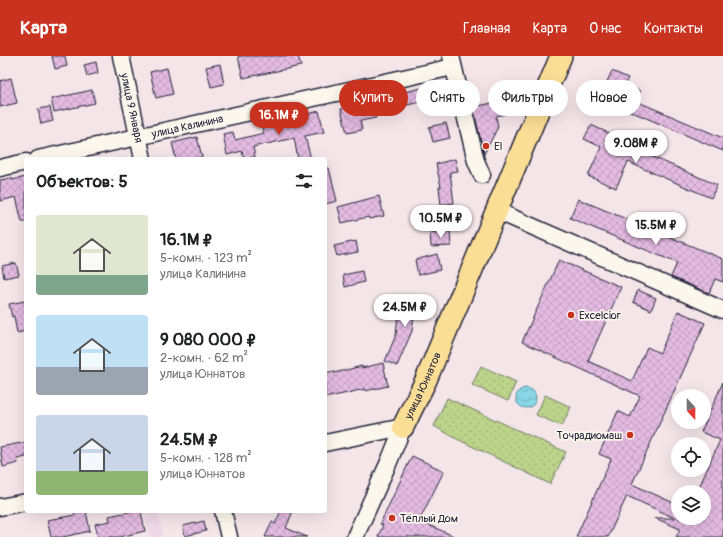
<!DOCTYPE html>
<html lang="ru">
<meta charset="utf-8">
<style>
:root{--surface:#fff;--page:#f2f2f2;--text:#202124;--muted:#757577;--accent:#c8321e}
body{margin:0;font-family:Pangolin,sans-serif;background:var(--page);color:var(--text);height:100vh;display:flex;flex-direction:column;font-size:15px;white-space:nowrap}
*{box-sizing:border-box;margin:0}
p{font-size:13px;color:var(--muted)}
.icon{flex:none;width:22px;height:22px;fill:none;stroke:currentColor;stroke-width:2;stroke-linecap:round;stroke-linejoin:round}
.map{position:relative;flex:1;overflow:hidden}
.panel{position:absolute;left:24px;top:101px;width:303px;height:356px;display:flex;flex-direction:column;background:var(--surface);border-radius:4px;box-shadow:0 4px 16px #0002}
.panel>*{flex:none}
.guide{position:absolute;left:339px;top:24px;width:324px;height:36px;display:flex;gap:8px}
.needle{width:26px;rotate:159deg}
.tools{position:absolute;left:671px;top:333px;display:grid;gap:8px}
.tools a{display:grid;place-items:center;width:40px;height:40px;border-radius:50%;background:var(--surface);box-shadow:0 4px 16px #0002;font-size:20px}
.price{position:absolute;translate:-50% -34px;padding:0 9px;border-radius:14px;background:#fff;color:#222;font-size:13px;line-height:26px;filter:drop-shadow(0 1px 2px #0008)}
.price::after{content:'';position:absolute;left:50%;top:24px;width:12px;height:9px;margin-left:-6px;background:inherit;clip-path:polygon(0 0,100% 0,50% 100%)}
.price.current{background:var(--accent);color:#fff}
ul{padding:0;list-style:none}
li{display:flex;align-items:center;gap:12px;height:100px;padding:0 12px}
li span{display:grid;place-items:center;flex:none;width:112px;height:80px;border-radius:4px;color:#555}
li>.icon{margin-inline-start:auto}
span .icon{width:48px;height:48px;fill:#fffc;stroke-width:1}
li b{font-size:17px}
h2{display:flex;justify-content:space-between;align-items:center;height:48px;padding:0 12px;font-size:17px}
.pill{padding:0 14px;border-radius:18px;background:var(--surface);box-shadow:0 4px 16px #0002;font-size:14px;line-height:36px}
.pill.current{background:var(--accent);color:#fff}
header{display:flex;align-items:center;gap:24px;box-sizing:border-box;height:56px;padding:0 20px;background:var(--accent);color:#fff}
header strong{font-size:19px}
nav{display:flex;gap:22px;margin-inline-start:auto;font-size:14px}
.map>svg:first-child{display:block}
.built{fill:#efd8e7}
.grass{fill:url(#grass-dots);stroke:#6f7a62}
.water{fill:url(#water-waves);stroke:#5f8ea2}
.building{fill:url(#building-cross-hatch);stroke:#22223b}
.lines{fill:none;stroke-linecap:round;stroke-linejoin:round}
.minor-casing{stroke:#22223b;stroke-width:19}
.major-casing{stroke:#22223b;stroke-width:24}
.minor{stroke:#fbf7ec;stroke-width:16}
.major{stroke:#fbde96;stroke-width:21}
.poi-dot{fill:#c8321e;stroke:#fbf7ec;stroke-width:1.5}
.labels{text-anchor:middle;stroke-width:3.5;stroke-linejoin:round;paint-order:stroke}
.street-label{font-size:11px;fill:#22223b;stroke:#fbf7ec}
.poi-label{font-size:11px;fill:#22223b;stroke:#fbf7ec;text-anchor:start}
</style>
<header>
<strong>Карта</strong>
<nav><a>Главная</a><a>Карта</a><a>О нас</a><a>Контакты</a></nav>
</header>
<div class="map">
<svg width="723" height="481" viewBox="0 0 723 481">
<defs>
<pattern id="grass-dots" width="8" height="8" patternUnits="userSpaceOnUse"><rect width="8" height="8" fill="#bcd38a"/><path d="M2 2h.1M6 6h.1" fill="none" stroke="#a1b578" stroke-width="1.8" stroke-linecap="round"/></pattern>
<pattern id="water-waves" width="16" height="10" patternUnits="userSpaceOnUse"><rect width="16" height="10" fill="#88d6e6"/><path d="M0 5q4-4 8 0t8 0" fill="none" stroke="#75b7c6"/></pattern>
<pattern id="building-cross-hatch" width="8" height="8" patternUnits="userSpaceOnUse"><rect width="8" height="8" fill="#e4bbe2"/><path d="M0 0l8 8M0 8l8-8" fill="none" stroke="#c3a0c3"/></pattern>
</defs>
<rect width="100%" height="100%" fill="#f4e5e9"/>
<filter id="ink" filterUnits="userSpaceOnUse"><feTurbulence type="fractalNoise" baseFrequency=".025" numOctaves="2"/><feDisplacementMap in="SourceGraphic" scale="8" xChannelSelector="R" yChannelSelector="G"/><feConvolveMatrix kernelMatrix="1 2 1 2 8 2 1 2 1" color-interpolation-filters="sRGB"/></filter>
<g filter="url(#ink)">
<path class="built" d="M144,455H158L163,481H150Z"/>
<g class="grass">
<path d="M481,310L516,326L508,345L472,329Z"/>
<path d="M545,339L571,351L562,370L536,359Z"/>
<path d="M447,342L566,396L550,428L457,383L434,370Z"/>
</g>
<circle class="water" cx="526" cy="342" r="10"/>
<g class="building">
<path d="M52,0H65L67,10L55,13Z"/>
<path d="M238,0H298L301,10L243,22Z"/>
<path d="M96,6L98,17L87,20L84,9Z"/>
<path d="M220,8L224,28L211,31L206,11Z"/>
<path d="M167,12L173,38L156,42L150,16Z"/>
<path d="M612,15L628,22L625,28L640,35L636,45L723,82V95L616,49L620,39L604,32Z"/>
<path d="M11,22L17,47L0,51V25Z"/>
<path d="M426,31L428,44L395,52L392,39Z"/>
<path d="M92,34L95,47L54,56L51,43Z"/>
<path d="M372,44L376,62L360,65L362,74L347,77L341,53L358,49V47Z"/>
<path d="M503,45L506,58L496,60L498,71L484,98L473,51Z"/>
<path d="M50,51L53,65L41,68L38,53Z"/>
<path d="M319,55L324,76L305,80L311,103H298L294,82L253,91L255,101L244,103L242,95L227,99L223,78L233,76L235,84L264,77L262,71L290,64V63Z"/>
<path d="M446,67L450,82L433,86L429,71Z"/>
<path d="M591,69L639,91L637,94L717,129L711,142L628,106L616,132L588,120L601,91L584,83Z"/>
<path d="M197,81L202,101L191,103H176L172,87Z"/>
<path d="M455,103L458,115L450,116L454,147L441,149L439,131H441L436,108Z"/>
<path d="M325,112H329L337,145L325,148Z"/>
<path d="M26,121V166H22L16,141L0,145V124L12,122V124Z"/>
<path d="M379,140L384,160L369,163L368,161L342,167L338,151Z"/>
<path d="M578,143L723,203V226L715,223L709,237L671,221L677,207L570,162Z"/>
<path d="M450,175L451,190L431,191L430,177Z"/>
<path d="M356,185L358,196L337,200L334,190Z"/>
<path d="M437,198L440,214L418,219L415,204Z"/>
<path d="M559,204L621,231L588,305L632,325L647,291L660,297L678,255L705,267L632,428L678,449V462H704V436H697L720,384L701,376L723,326V481H676L680,473L655,462H675L627,440L608,481H576L611,403L599,398L618,355L630,361L640,340L522,286Z"/>
<path d="M16,207L19,219L4,222L2,210Z"/>
<path d="M362,215L364,226L345,231L343,219Z"/>
<path d="M638,234L656,242L651,254L633,246Z"/>
<path d="M402,244L428,247L426,260L414,259L412,275L397,310L385,305L396,279L398,258H400Z"/>
<path d="M25,245L26,275L17,277L14,260L12,261L9,248Z"/>
<path d="M383,307L388,330L365,335V333L325,342V317L334,315V317L362,310V312Z"/>
<path d="M26,386V401L17,403L18,407L3,411L0,391Z"/>
<path d="M412,400L444,415L419,465L456,481H378L383,469L380,468Z"/>
<path d="M74,455H86L90,475L63,481H51L47,464L75,459Z"/>
<path d="M133,455H141L145,475L120,481H98L95,468L110,465L109,460Z"/>
<path d="M281,455H293L286,472L307,481H265L272,466L275,468Z"/>
<path d="M204,465L206,475L185,480L183,470Z"/>
</g>
<g class="lines">
<g class="minor-casing">
<g id="minor">
<path id="s1" d="M121,0L143,103"/>
<path d="M451,0L476,105L482,119"/>
<path id="s2" d="M38,103L453,11"/>
<path d="M0,112L26,106"/>
<path d="M497,155L723,254"/>
<path d="M325,387L403,371"/>
<path d="M0,451L26,446"/>
<path d="M223,455L229,481"/>
<path d="M355,481L388,408L403,371"/>
</g>
</g>
<g class="major-casing">
<g id="major">
<path id="s3" d="M403,371L426,324L561,0"/>
</g>
</g>
<use href="#minor" class="minor"/>
<use href="#major" class="major"/>
</g>
</g>
<g class="poi-dot">
<circle cx="486" cy="90" r="4"/>
<circle cx="571" cy="259" r="4"/>
<circle cx="630" cy="379" r="4"/>
<circle cx="392" cy="462" r="4"/>
</g>
<g class="labels">
<g class="street-label">
<text dy="4" stroke="none"><textPath href="#s1" startOffset="53">улица 9 Января</textPath></text>
<text dy="4" stroke="none"><textPath href="#s2" startOffset="153">улица Калинина</textPath></text>
<text dy="4" stroke="none"><textPath href="#s3" startOffset="46">улица Юннатов</textPath></text>
</g>
<g class="poi-label">
<text x="494" y="94">El</text>
<text x="579" y="263">Excelcior</text>
<text x="622" y="383" text-anchor="end">Точрадиомаш</text>
<text x="400" y="466">Тёплый Дом</text>
</g>
</g>
</svg>
<div class="tools">
<a><svg class="needle" viewBox="-14 -14 28 28"><path d="M0-13l5 13h-10z" fill="#e53935"/><path d="M0 13l5-13h-10z" fill="#757577"/></svg></a>
<a><svg class="icon" aria-label="locate" viewBox="0 0 24 24"><circle cx="12" cy="12" r="6"/><path d="M12 2v4M12 18v4M2 12h4M18 12h4"/></svg></a>
<a><svg class="icon" aria-label="layers" viewBox="0 0 24 24"><path d="M12 4l9 5-9 5-9-5zM3 14l9 5 9-5"/></svg></a>
</div>
<b class="price current" style="left:279px;top:80px">16.1M ₽</b>
<b class="price" style="left:636px;top:108px">9.08M ₽</b>
<b class="price" style="left:441px;top:183px">10.5M ₽</b>
<b class="price" style="left:656px;top:190px">15.5M ₽</b>
<b class="price" style="left:405px;top:272px">24.5M ₽</b>
<div class="guide">
<a class="pill current">Купить</a>
<a class="pill">Снять</a>
<a class="pill">Фильтры</a>
<a class="pill">Новое</a>
</div>
<section class="panel">
<h2>Объектов: 5<svg class="icon" aria-label="filters" viewBox="0 0 24 24"><path d="M4 7h16M4 17h16"/><circle cx="9" cy="7" r="2"/><circle cx="15" cy="17" r="2"/></svg></h2>
<ul>
<li><span style="background:linear-gradient(#dfe7d0 75%,#7fa58c 0)"><svg class="icon" aria-label="home" viewBox="0 0 24 24"><path d="M3 11l9-7 9 7M6 9v11h12V9"/></svg></span><div><b>16.1M ₽</b><p>5-комн. · 123 m²</p><p>улица Калинина</p></div></li>
<li><span style="background:linear-gradient(#bfe0f5 65%,#9aa5b1 0)"><svg class="icon" aria-label="home" viewBox="0 0 24 24"><path d="M3 11l9-7 9 7M6 9v11h12V9"/></svg></span><div><b>9 080 000 ₽</b><p>2-комн. · 62 m²</p><p>улица Юннатов</p></div></li>
<li><span style="background:linear-gradient(#c9d6e8 70%,#8fb573 0)"><svg class="icon" aria-label="home" viewBox="0 0 24 24"><path d="M3 11l9-7 9 7M6 9v11h12V9"/></svg></span><div><b>24.5M ₽</b><p>5-комн. · 128 m²</p><p>улица Юннатов</p></div></li>
</ul>
</section>
</div>
